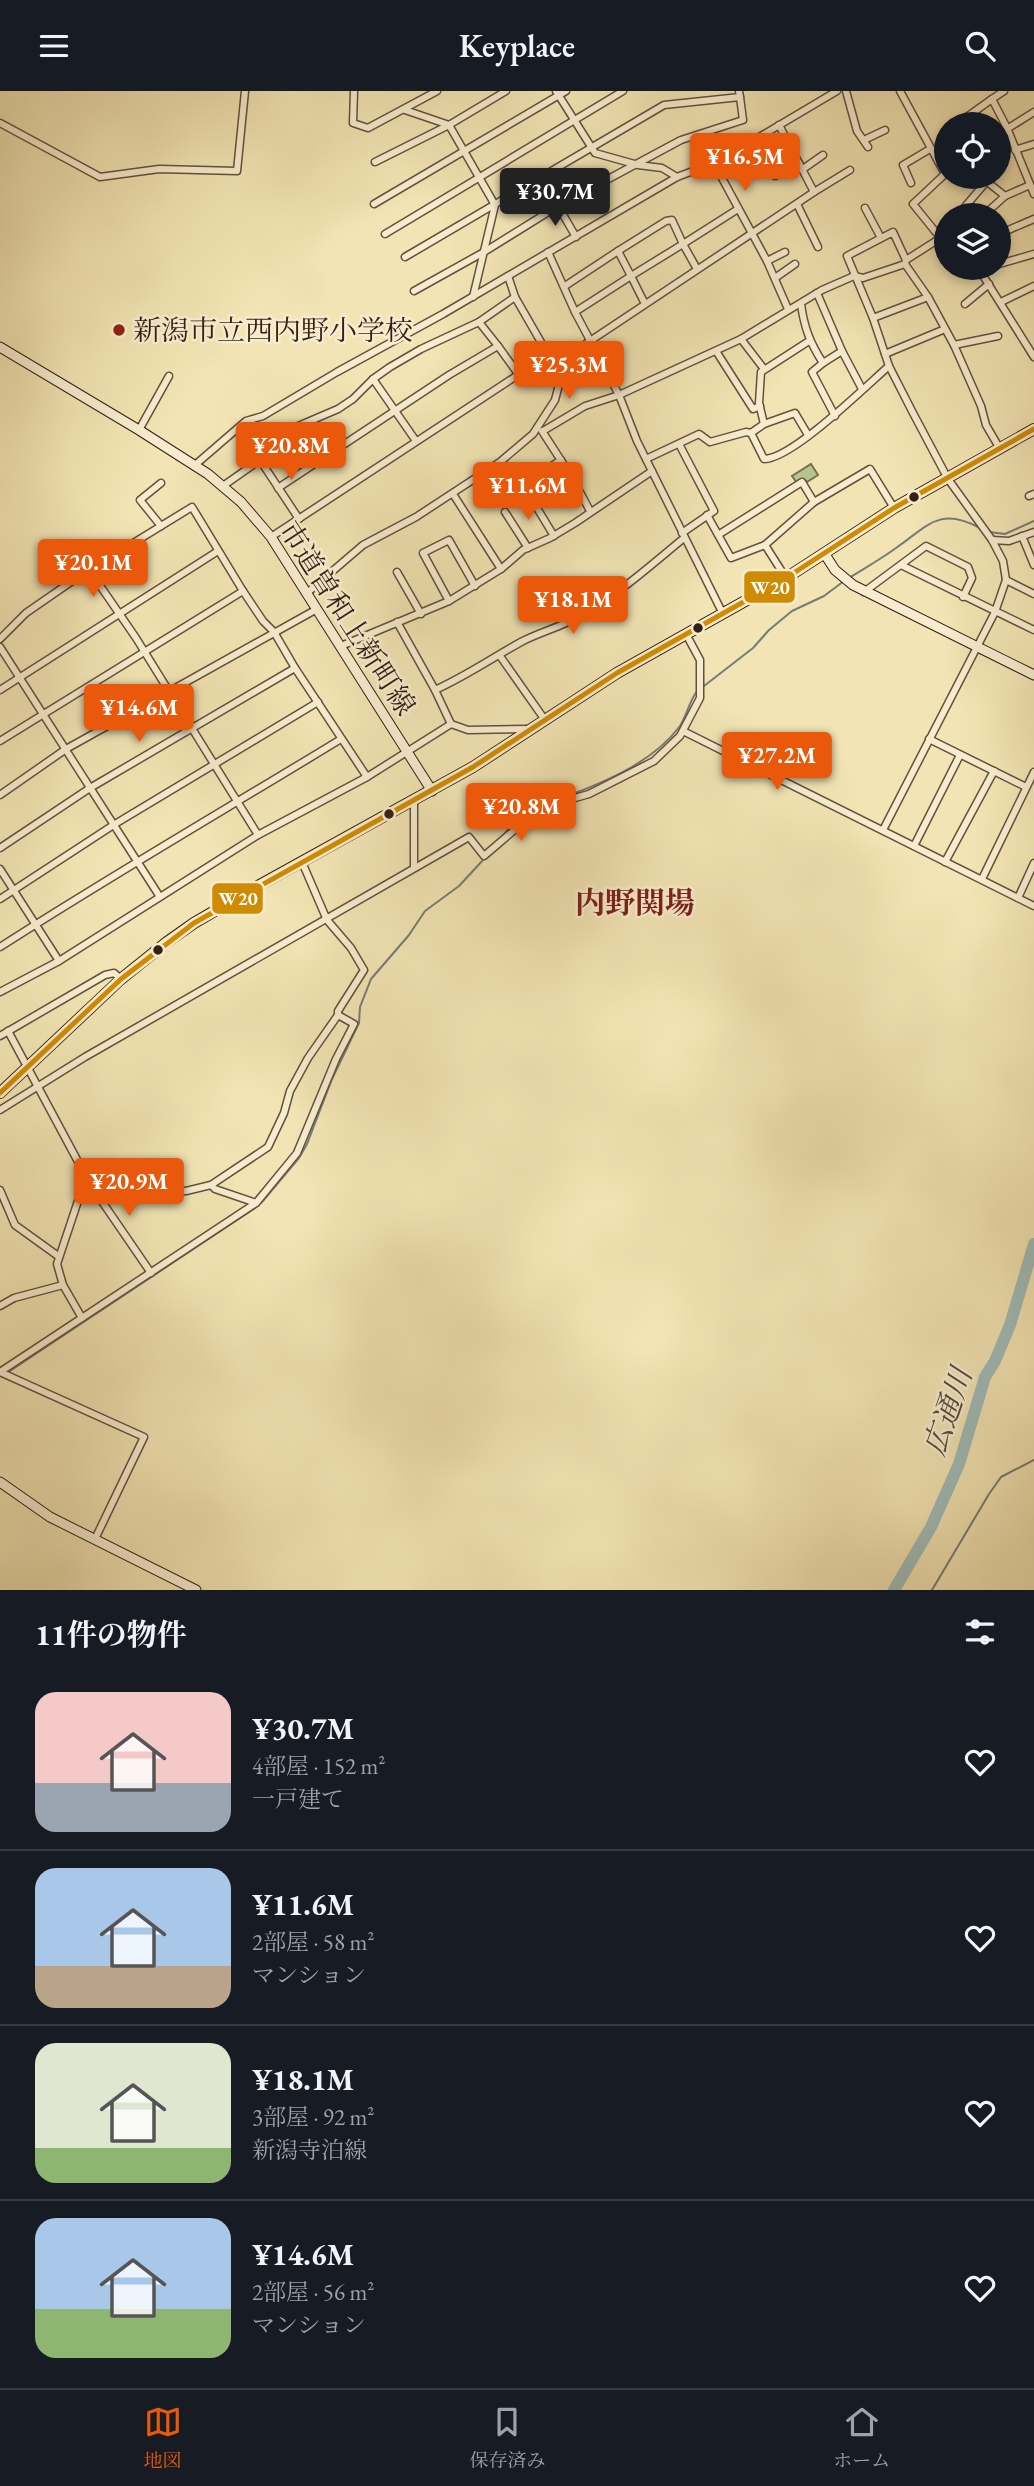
<!DOCTYPE html>
<html lang="ja">
<meta charset="utf-8">
<style>
:root{--surface:#171b24;--page:#20242c;--text:#f1f3f6;--muted:#9ea1a6;--line:#363941;--accent:#ea580c}
body{margin:0;font-family:"EB Garamond","Noto Serif JP",serif;background:var(--page);color:var(--text);height:100vh;display:flex;flex-direction:column;font-size:26px;white-space:nowrap}
*{box-sizing:border-box;margin:0}
p{font-size:23px;color:var(--muted)}
.icon{flex:none;width:38px;height:38px;fill:none;stroke:currentColor;stroke-width:2;stroke-linecap:round;stroke-linejoin:round}
.map{position:relative;height:1499px;overflow:hidden}
.details{display:flex;flex-direction:column;background:var(--surface);flex:1}
.details>*{flex:none}
.buttons{position:absolute;left:934px;top:21px;display:grid;gap:14px}
.buttons a{display:grid;place-items:center;width:77px;height:77px;border-radius:50%;background:var(--surface);box-shadow:0 4px 10px #0003;font-size:35px}
.price{position:absolute;translate:-50% -60px;padding:0 16px;border-radius:7px;background:var(--accent);color:#fff;font-size:23px;line-height:46px;filter:drop-shadow(0 2px 4px #0008)}
.price::after{content:'';position:absolute;left:50%;top:42px;width:21px;height:16px;margin-left:-10px;background:inherit;clip-path:polygon(0 0,100% 0,50% 100%)}
.price.selected{background:#222;color:#fff}
ul{padding:0;list-style:none}
li{display:flex;align-items:center;gap:21px;height:175px;padding:0 35px}
li+li{border-top:2px solid var(--line)}
li span{display:grid;place-items:center;flex:none;width:196px;height:140px;border-radius:21px;color:#555}
li>.icon{margin-inline-start:auto}
span .icon{width:84px;height:84px;fill:#fffc;stroke-width:1}
li b{font-size:30px}
h2{display:flex;justify-content:space-between;align-items:center;height:84px;padding:0 35px;font-size:30px}
header{display:flex;justify-content:space-between;align-items:center;height:91px;padding:0 35px;background:var(--surface);font-size:32px;font-weight:600}
.dock{display:flex;justify-content:space-around;align-items:center;height:98px;border-top:2px solid var(--line);background:var(--surface);font-size:19px;color:var(--muted)}
.dock a{display:grid;justify-items:center;gap:4px}
.dock .selected{color:var(--accent)}
.map>svg:first-child{display:block}
.green{fill:#b6c590;stroke:#757252;stroke-width:2}
.lines{fill:none;stroke-linecap:round;stroke-linejoin:round}
.stream{stroke:#757d77;stroke-width:2}
.river{stroke:#a0bcb9;stroke-width:12}
.street-casing{stroke:#64503d;stroke-width:9}
.secondary-casing{stroke:#341f15;stroke-width:11}
.primary-casing{stroke:#341f15;stroke-width:12}
.street{stroke:#f7edce;stroke-width:6}
.secondary{stroke:#f7edce;stroke-width:9}
.primary{stroke:#f2e4b4;stroke-width:10}
.bus-1-casing{stroke:#f7edce;stroke-width:10}
.bus-1{stroke:#d08b04;stroke-width:5}
.poi-dot{fill:#8f2418;stroke:#f7edce;stroke-width:2.5}
.bus-dot{fill:#341f15;stroke:#f7edce;stroke-width:2.5}
.labels{text-anchor:middle;stroke-width:5;stroke-linejoin:round;paint-order:stroke}
.poi-label{font-size:28px;fill:#341f15;stroke:#f7edce;text-anchor:start}
.street-label{font-size:28px;fill:#341f15;stroke:#f7edce}
.neighbourhood-label{font-size:30px;font-weight:bold;fill:#7a1f14;stroke:#f7edce}
.water-label{font-size:30px;font-style:italic;fill:#544e46;stroke:#f7edce}
.line-badge{stroke:#f7edce;stroke-width:2.5}
.badge-label{font-size:19px;text-anchor:middle;font-weight:bold;fill:#fff}
</style>
<header><svg class="icon" aria-label="menu" viewBox="0 0 24 24"><path d="M4 6h16M4 12h16M4 18h16"/></svg>Keyplace<svg class="icon" aria-label="search" viewBox="0 0 24 24"><circle cx="10" cy="10" r="6"/><path d="M15 15l6 6"/></svg></header>
<div class="map">
<svg width="1034" height="1499" viewBox="0 0 1034 1499">
<rect width="100%" height="100%" fill="#f2e4b4"/>
<filter id="stains"><feTurbulence type="fractalNoise" baseFrequency=".00286" numOctaves="4"/><feColorMatrix values="0 0 0 0 .2 0 0 0 0 .09 0 0 0 0 .02 0 0 0 .5 -.17"/></filter>
<radialGradient id="worn" r=".72"><stop offset=".6" stop-color="#630" stop-opacity="0"/><stop offset="1" stop-color="#630" stop-opacity=".3"/></radialGradient>
<path class="green" d="M811,373L818,384L807,391L804,388L797,392L792,385Z"/>
<g class="lines">
<g class="stream">
<path d="M989,441L1005,443L1034,430"/>
<path d="M849,487C865,477 881,468 896,457C928,435 939,415 980,437"/>
<path d="M704,595L753,557L769,539L792,520L824,505L844,490"/>
<path d="M554,710C598,694 651,674 680,635C687,624 689,611 697,600"/>
<path d="M503,745L516,728L535,717"/>
<path d="M7,1282L255,1117L262,1111L299,1067L307,1053L332,988L359,932L360,916L371,888L409,844L425,820L459,795L484,768"/>
<path d="M932,1499L989,1403L1001,1386L1034,1369"/>
</g>
<path class="river" d="M894,1499L931,1436L959,1373L985,1286L995,1270L1010,1234L1034,1153"/>
<g class="street-casing">
<g id="street">
<path d="M354,0L353,32L368,37L437,0"/>
<path d="M556,0L595,62L638,74L662,77L677,86"/>
<path d="M846,0L857,40L868,56"/>
<path d="M900,0L945,83L913,113L947,155"/>
<path d="M1004,0L992,8L1007,37L1034,103"/>
<path d="M405,19L449,34L495,114L473,206"/>
<path d="M0,32L100,86L159,78L237,80L245,0"/>
<path d="M957,33L992,8"/>
<path d="M944,43L947,41"/>
<path d="M999,43L1034,21"/>
<path d="M864,49L885,39"/>
<path d="M1015,59L1034,53"/>
<path d="M375,71L449,34L506,0"/>
<path d="M717,71L722,87L767,170L788,218"/>
<path d="M803,78L823,64"/>
<path d="M775,85L799,72"/>
<path d="M981,86L1005,105L984,124"/>
<path d="M911,92L903,74L930,58"/>
<path d="M814,101L850,79"/>
<path d="M1005,105L1030,94"/>
<path d="M374,113L566,0"/>
<path d="M797,113L818,156"/>
<path d="M558,115L576,146"/>
<path d="M865,117L881,147"/>
<path d="M958,124L986,91"/>
<path d="M385,143L623,0"/>
<path d="M999,143L1034,128"/>
<path d="M618,160L666,130L672,129L683,153L631,185L645,213"/>
<path d="M548,161L575,221L619,304L637,350L723,523"/>
<path d="M405,166L664,14L740,6L739,0"/>
<path d="M767,170L785,161"/>
<path d="M905,173L928,206L954,254L981,315L986,334L1000,358"/>
<path d="M999,173L1034,163"/>
<path d="M970,177L982,183L991,177"/>
<path d="M697,178L683,153L738,118"/>
<path d="M982,183L1034,266"/>
<path d="M508,185L515,206"/>
<path d="M775,187L795,173"/>
<path d="M565,195L618,160L631,185L575,221"/>
<path d="M414,200L484,161L558,115L681,49L743,29L740,6"/>
<path d="M817,202L842,260L862,298"/>
<path d="M1001,211L1034,195"/>
<path d="M801,213C804,236 810,252 823,272L812,281L835,325"/>
<path d="M965,213L989,193"/>
<path d="M873,227L928,206"/>
<path d="M741,248L764,278"/>
<path d="M954,254L998,245"/>
<path d="M498,255L519,284"/>
<path d="M716,260L753,318L760,315"/>
<path d="M885,263L945,238"/>
<path d="M823,272L842,260"/>
<path d="M373,288L416,350"/>
<path d="M764,333L795,322L808,344"/>
<path d="M139,339L169,285"/>
<path d="M542,340L573,388L590,420"/>
<path d="M543,340L585,315L619,304L741,248L822,199L854,185L863,187L905,173L906,169L939,148L947,138"/>
<path d="M751,342L764,333L759,312L761,281L809,250"/>
<path d="M679,353L714,420L682,442"/>
<path d="M646,368L699,343L710,351L746,341L751,342L764,368C792,368 865,296 889,275"/>
<path d="M260,369L299,428"/>
<path d="M195,374L246,330L263,325L337,281L443,223L677,86L717,71L837,0"/>
<path d="M161,392L140,409L161,435"/>
<path d="M545,394L539,383L561,369"/>
<path d="M223,395L260,369L289,339L338,318L353,308L373,288L390,276L421,258L479,231L498,255L449,284L278,397"/>
<path d="M453,403L501,478"/>
<path d="M1029,405L1034,403"/>
<path d="M814,411L870,378L894,417"/>
<path d="M537,417L554,445"/>
<path d="M505,421L528,457"/>
<path d="M707,424L731,467L765,454L814,411L802,391L718,444"/>
<path d="M1022,445L1034,474"/>
<path d="M271,446L527,278L541,274H554L814,101L779,34"/>
<path d="M992,449L1009,450L1034,441"/>
<path d="M765,454L786,487"/>
<path d="M901,474L1034,539"/>
<path d="M90,480L136,547L258,744"/>
<path d="M397,481L421,523"/>
<path d="M1006,489L1034,503"/>
<path d="M864,501L926,455L968,476L972,487L963,506"/>
<path d="M307,502L363,454L416,426L500,371L533,343L555,309L561,286L515,206L479,231"/>
<path d="M449,510L423,462L449,449L475,495"/>
<path d="M397,531L435,599L451,633L468,639L529,638"/>
<path d="M0,548L26,522L78,486L192,416L243,500L263,530L274,541L295,577L367,686"/>
<path d="M341,555L449,510L501,478L523,459L550,447L575,432L652,380"/>
<path d="M0,556L160,806"/>
<path d="M500,565L545,629"/>
<path d="M0,599L218,460"/>
<path d="M435,599C466,585 492,567 521,551C540,541 561,536 580,525C618,504 651,474 684,447"/>
<path d="M683,640L1034,815"/>
<path d="M929,648L1026,696"/>
<path d="M0,650L243,500"/>
<path d="M0,704L66,658L317,518"/>
<path d="M414,711V777"/>
<path d="M883,739L995,521L1006,489L1003,470L992,449L948,388L913,322L889,275L873,227L847,165L893,141L906,169"/>
<path d="M914,755L960,664"/>
<path d="M0,757L90,697L295,577"/>
<path d="M945,771L994,680"/>
<path d="M0,778L59,870"/>
<path d="M982,788L1034,681"/>
<path d="M1018,807L1034,772"/>
<path d="M0,808L115,733L318,611"/>
<path d="M0,856C112,784 228,717 341,648"/>
<path d="M0,901L59,870L258,744L367,686L451,633"/>
<path d="M8,940L90,1093L151,1182"/>
<path d="M0,945L105,884L114,882L121,888"/>
<path d="M0,1019L85,966L469,746L484,765L540,717L589,703L654,670L680,645L700,607V569L686,543"/>
<path d="M87,1084L115,1082L162,1099L186,1100L211,1094L268,1056L284,1022L290,1000L308,967L338,924V920L364,879L351,857L327,829L302,771"/>
<path d="M211,1094L215,1098L256,1112"/>
<path d="M0,1099L15,1134L58,1165"/>
<path d="M0,1215L14,1207L63,1194"/>
<path d="M82,1227L63,1194L57,1173L86,1086"/>
<path d="M0,1281L256,1112L297,1062L336,968L354,933L338,924"/>
<path d="M0,1281L144,1346L95,1448"/>
</g>
</g>
<g class="secondary-casing">
<g id="secondary">
<path d="M0,256L139,339L208,383L241,411L271,446L432,700"/>
<path d="M824,462L835,479L853,494L1034,584"/>
<path d="M0,1391L50,1426L196,1499"/>
</g>
</g>
<g class="primary-casing">
<path id="primary" d="M0,1002L121,888L167,851L194,832L247,801L473,676L617,582L786,487L894,417L1034,338"/>
</g>
<use href="#street" class="street"/>
<use href="#secondary" class="secondary"/>
<use href="#primary" class="primary"/>
<g class="bus-1-casing">
<path id="bus-1" d="M0,1002L121,888L194,832L473,676L617,582L786,487L894,417L1034,338"/>
</g>
<use href="#bus-1" class="bus-1"/>
</g>
<circle class="poi-dot" cx="119" cy="239" r="7"/>
<g class="bus-dot">
<circle cx="914" cy="406" r="6"/>
<circle cx="698" cy="537" r="6"/>
<circle cx="389" cy="723" r="6"/>
<circle cx="158" cy="859" r="6"/>
</g>
<g class="labels">
<g class="poi-label">
<text x="133" y="249">新潟市立西内野小学校</text>
</g>
<g class="street-label">
<text transform="translate(348 527) rotate(57)" y="10">市道曽和上新町線</text>
</g>
<g class="neighbourhood-label">
<text x="635" y="822">内野関場</text>
</g>
<g class="water-label">
<text transform="translate(948 1321) rotate(-71)" y="10">広通川</text>
</g>
</g>
<g class="line-badge">
<rect x="743" y="479" width="53" height="34" rx="7" fill="#d08b04"/>
<rect x="211" y="791" width="53" height="33" rx="7" fill="#d08b04"/>
</g>
<g class="badge-label">
<text x="770" y="503">W20</text>
<text x="238" y="814">W20</text>
</g>
<rect width="100%" height="100%" filter="url(#stains)"/>
<rect width="100%" height="100%" fill="url(#worn)"/>
</svg>
<div class="buttons">
<a><svg class="icon" aria-label="locate" viewBox="0 0 24 24"><circle cx="12" cy="12" r="6"/><path d="M12 2v4M12 18v4M2 12h4M18 12h4"/></svg></a>
<a><svg class="icon" aria-label="layers" viewBox="0 0 24 24"><path d="M12 4l9 5-9 5-9-5zM3 14l9 5 9-5"/></svg></a>
</div>
<b class="price" style="left:745px;top:102px">¥16.5M</b>
<b class="price selected" style="left:555px;top:137px">¥30.7M</b>
<b class="price" style="left:569px;top:310px">¥25.3M</b>
<b class="price" style="left:291px;top:391px">¥20.8M</b>
<b class="price" style="left:528px;top:431px">¥11.6M</b>
<b class="price" style="left:93px;top:508px">¥20.1M</b>
<b class="price" style="left:573px;top:545px">¥18.1M</b>
<b class="price" style="left:139px;top:653px">¥14.6M</b>
<b class="price" style="left:777px;top:701px">¥27.2M</b>
<b class="price" style="left:521px;top:752px">¥20.8M</b>
<b class="price" style="left:129px;top:1127px">¥20.9M</b>
</div>
<section class="details">
<h2>11件の物件<svg class="icon" aria-label="filters" viewBox="0 0 24 24"><path d="M4 7h16M4 17h16"/><circle cx="9" cy="7" r="2"/><circle cx="15" cy="17" r="2"/></svg></h2>
<ul>
<li><span style="background:linear-gradient(#f6c9c9 65%,#9aa5b1 0)"><svg class="icon" aria-label="home" viewBox="0 0 24 24"><path d="M3 11l9-7 9 7M6 9v11h12V9"/></svg></span><div><b>¥30.7M</b><p>4部屋 · 152 m²</p><p>一戸建て</p></div><svg class="icon" aria-label="heart" viewBox="0 0 24 24"><path d="M12 20l-8-8c-3-5 5-10 8-4 3-6 11-1 8 4z"/></svg></li>
<li><span style="background:linear-gradient(#a9c7e8 70%,#b9a48a 0)"><svg class="icon" aria-label="home" viewBox="0 0 24 24"><path d="M3 11l9-7 9 7M6 9v11h12V9"/></svg></span><div><b>¥11.6M</b><p>2部屋 · 58 m²</p><p>マンション</p></div><svg class="icon" aria-label="heart" viewBox="0 0 24 24"><path d="M12 20l-8-8c-3-5 5-10 8-4 3-6 11-1 8 4z"/></svg></li>
<li><span style="background:linear-gradient(#dfe7d0 75%,#8fb573 0)"><svg class="icon" aria-label="home" viewBox="0 0 24 24"><path d="M3 11l9-7 9 7M6 9v11h12V9"/></svg></span><div><b>¥18.1M</b><p>3部屋 · 92 m²</p><p>新潟寺泊線</p></div><svg class="icon" aria-label="heart" viewBox="0 0 24 24"><path d="M12 20l-8-8c-3-5 5-10 8-4 3-6 11-1 8 4z"/></svg></li>
<li><span style="background:linear-gradient(#a9c7e8 65%,#8fb573 0)"><svg class="icon" aria-label="home" viewBox="0 0 24 24"><path d="M3 11l9-7 9 7M6 9v11h12V9"/></svg></span><div><b>¥14.6M</b><p>2部屋 · 56 m²</p><p>マンション</p></div><svg class="icon" aria-label="heart" viewBox="0 0 24 24"><path d="M12 20l-8-8c-3-5 5-10 8-4 3-6 11-1 8 4z"/></svg></li>
</ul>
</section>
<nav class="dock">
<a class="selected"><svg class="icon" aria-label="map" viewBox="0 0 24 24"><path d="M3 6l6-2 6 2 6-2v14l-6 2-6-2-6 2zM9 4v14M15 6v14"/></svg>地図</a>
<a><svg class="icon" aria-label="saved" viewBox="0 0 24 24"><path d="M7 4h10v16l-5-4-5 4z"/></svg>保存済み</a>
<a><svg class="icon" aria-label="home" viewBox="0 0 24 24"><path d="M3 11l9-7 9 7M6 9v11h12V9"/></svg>ホーム</a>
</nav>
